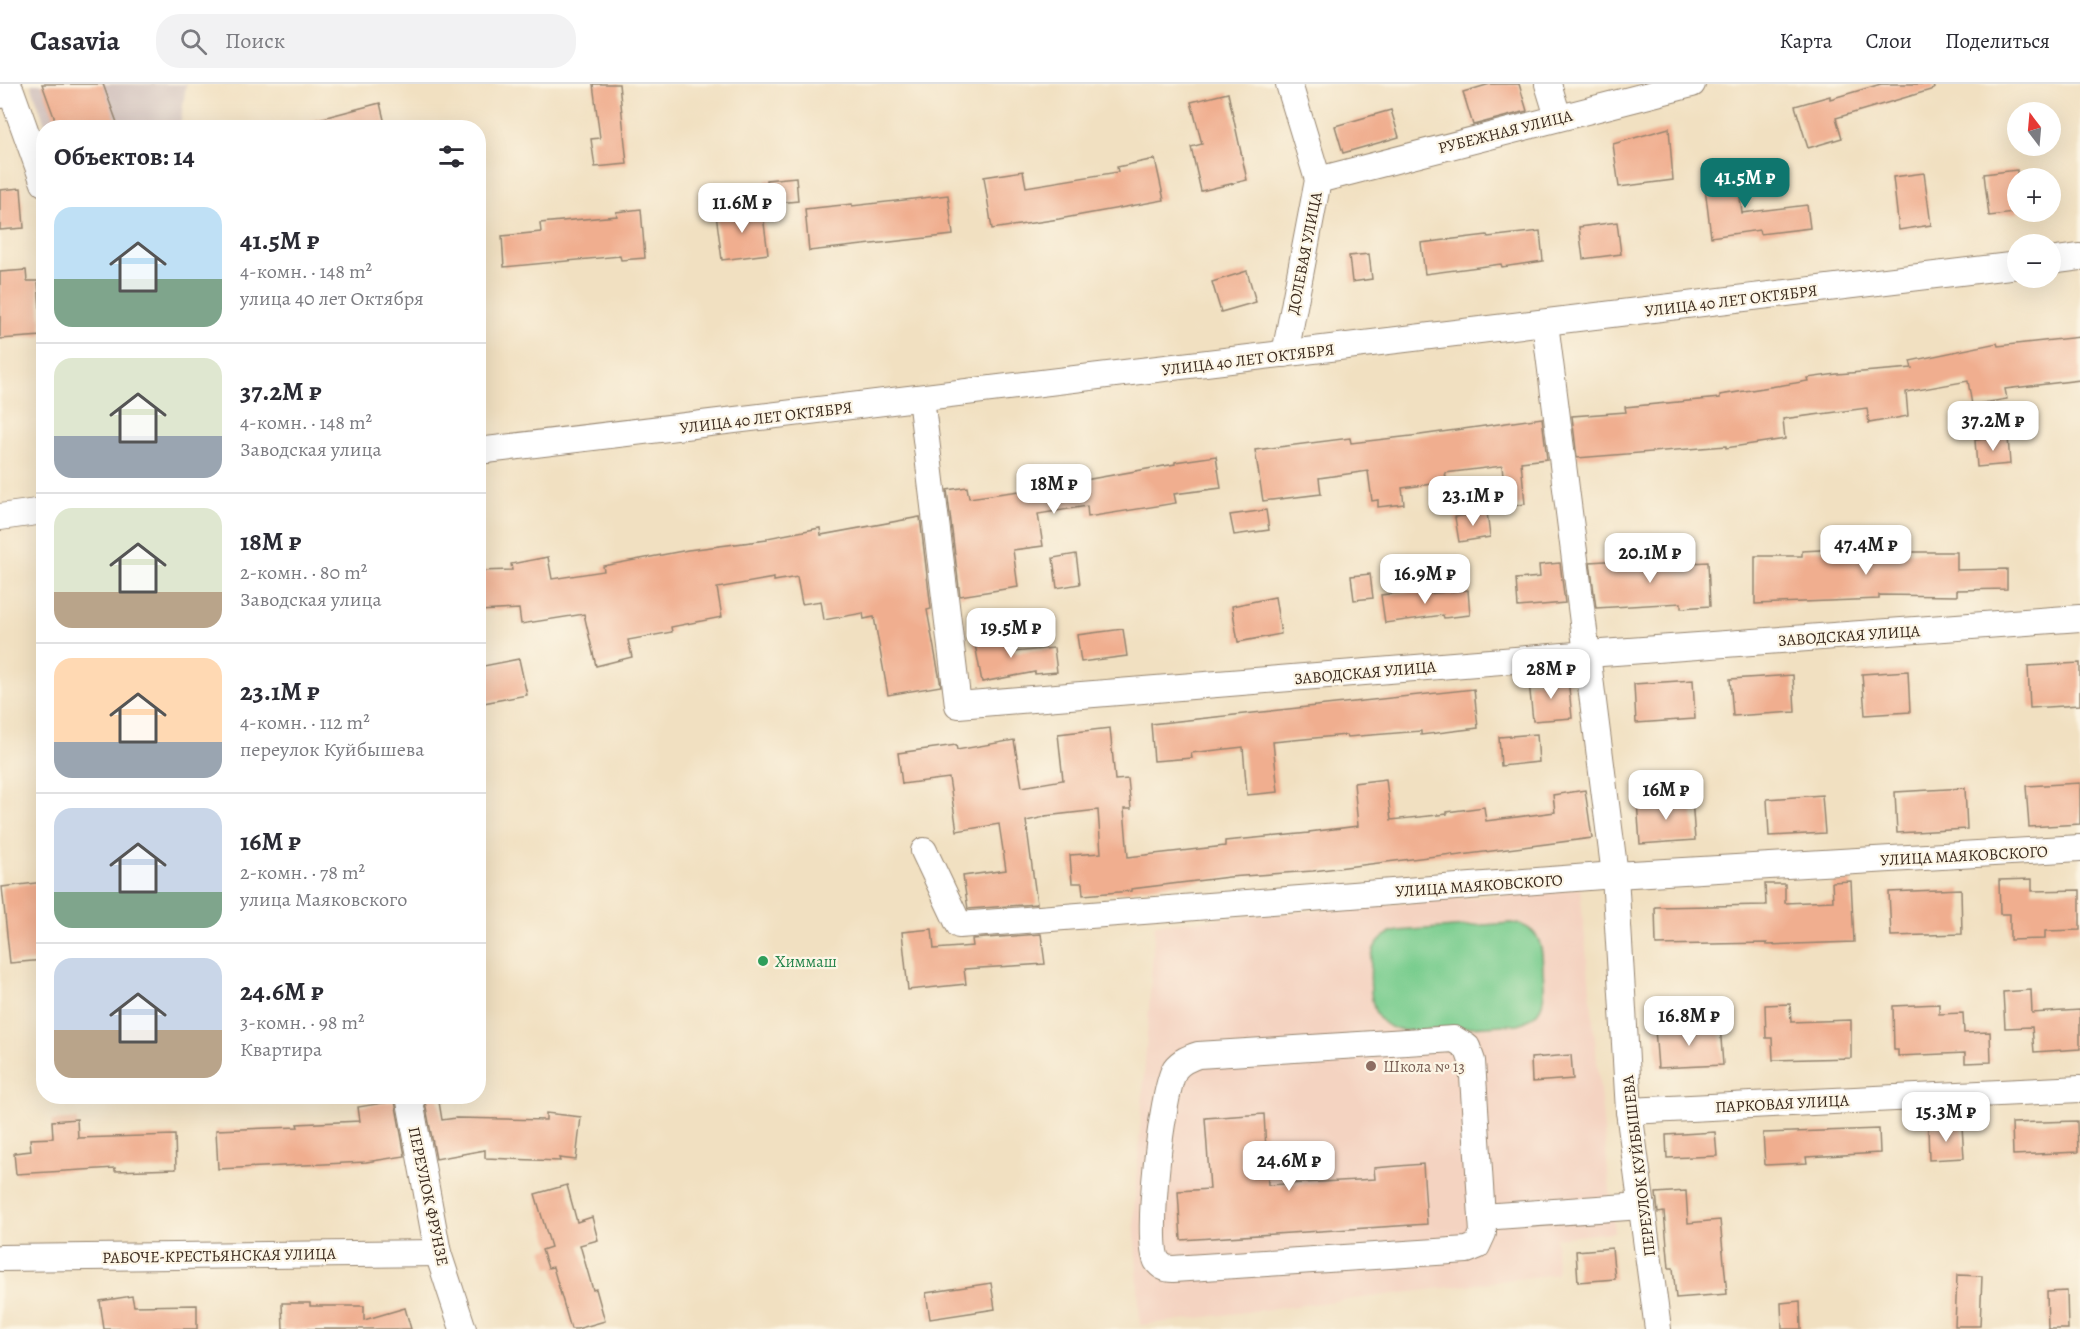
<!DOCTYPE html>
<html lang="ru">
<meta charset="utf-8">
<style>
:root{--surface:#fff;--page:#f2f2f3;--text:#2b2b33;--muted:#7c7c81;--line:#e1e1e2;--accent:#0f766e}
body{margin:0;font-family:Alegreya,serif;background:var(--page);color:var(--text);height:100vh;display:flex;flex-direction:column;font-size:22px;white-space:nowrap}
*{box-sizing:border-box;margin:0}
p{font-size:20px;color:var(--muted)}
.icon{flex:none;width:33px;height:33px;fill:none;stroke:currentColor;stroke-width:2;stroke-linecap:round;stroke-linejoin:round}
.map{position:relative;flex:1;overflow:hidden}
.sheet{position:absolute;left:36px;top:36px;width:450px;height:984px;display:flex;flex-direction:column;background:var(--surface);border-radius:24px;box-shadow:0 6px 24px #0002}
.sheet>*{flex:none}
.needle{width:39px;rotate:344deg}
.controls{position:absolute;left:2007px;top:18px;display:grid;gap:12px}
.controls a{display:grid;place-items:center;width:54px;height:54px;border-radius:50%;background:var(--surface);box-shadow:0 6px 24px #0002;font-size:30px}
.price{position:absolute;translate:-50% -51px;padding:0 14px;border-radius:12px;background:#fff;color:#222;font-size:20px;line-height:39px;filter:drop-shadow(0 2px 3px #0008)}
.price::after{content:'';position:absolute;left:50%;top:36px;width:18px;height:14px;margin-left:-9px;background:inherit;clip-path:polygon(0 0,100% 0,50% 100%)}
.price.active{background:var(--accent);color:#fff}
ul{padding:0;list-style:none}
li{display:flex;align-items:center;gap:18px;height:150px;padding:0 18px}
li+li{border-top:2px solid var(--line)}
li span{display:grid;place-items:center;flex:none;width:168px;height:120px;border-radius:18px;color:#555}
li>.icon{margin-inline-start:auto}
span .icon{width:72px;height:72px;fill:#fffc;stroke-width:1}
li b{font-size:26px}
h2{display:flex;justify-content:space-between;align-items:center;height:72px;padding:0 18px;font-size:26px}
header{display:flex;align-items:center;gap:36px;box-sizing:border-box;height:84px;padding:0 30px;background:var(--surface);border-bottom:2px solid var(--line)}
header strong{font-size:28px}
nav{display:flex;gap:33px;margin-inline-start:auto;font-size:21px}
.search{width:420px;height:54px;background:var(--page);display:flex;align-items:center;gap:15px;box-sizing:border-box;padding:0 21px;border-radius:24px;color:var(--muted);font-size:22px}
.map>svg:first-child{display:block}
.built{fill:#f4d3c1}
.industrial{fill:#d0c0bc}
.green{fill:#7acd8f;stroke:#5a7c56;stroke-width:1.5}
.building{fill:#f0ae8f}
.lines{fill:none;stroke-linecap:round;stroke-linejoin:round}
.minor-casing{stroke:#968570;stroke-width:28}
.minor{stroke:#fff;stroke-width:26}
.leisure-dot{fill:#2e9e5b;stroke:#fcf5e5;stroke-width:2}
.education-dot{fill:#8d6e63;stroke:#fcf5e5;stroke-width:2}
.labels{text-anchor:middle;stroke-width:4.5;stroke-linejoin:round;paint-order:stroke}
.street-label{font-size:16px;fill:#3b2a1e;stroke:#fcf5e5}
.leisure-label{font-size:16px;fill:#27864d;stroke:#fcf5e5;text-anchor:start}
.education-label{font-size:16px;fill:#785e54;stroke:#fcf5e5;text-anchor:start}
</style>
<header>
<strong>Casavia</strong>
<div class="search"><svg class="icon" aria-label="search" viewBox="0 0 24 24"><circle cx="10" cy="10" r="6"/><path d="M15 15l6 6"/></svg>Поиск</div>
<nav><a>Карта</a><a>Слои</a><a>Поделиться</a></nav>
</header>
<div class="map">
<svg width="2080" height="1245" viewBox="0 0 2080 1245">
<rect width="100%" height="100%" fill="#fcf5e5"/>
<filter id="ink" filterUnits="userSpaceOnUse"><feTurbulence type="fractalNoise" baseFrequency=".0167" numOctaves="2"/><feDisplacementMap in="SourceGraphic" scale="12" xChannelSelector="R" yChannelSelector="G"/><feConvolveMatrix kernelMatrix="1 2 1 2 8 2 1 2 1" color-interpolation-filters="sRGB"/></filter>
<filter id="wash" filterUnits="userSpaceOnUse"><feTurbulence type="fractalNoise" baseFrequency=".008" numOctaves="4" result="noise"/><feDisplacementMap in="SourceGraphic" scale="24" xChannelSelector="R" yChannelSelector="G"/><feGaussianBlur stdDeviation="1.35" result="paint"/><feColorMatrix in="noise" values="0 0 0 0 0 0 0 0 0 0 0 0 0 0 0 0 0 1.4 0 .05"/><feComposite in="paint" operator="in"/></filter>
<g filter="url(#wash)">
<rect width="100%" height="100%" fill="#f1e0c1"/>
<path class="built" d="M1580,804L1614,1148L1556,1154L1557,1190L1140,1241L1134,1130L1155,840Z"/>
<path class="industrial" d="M31,0H186L180,43H46Z"/>
<path class="green" d="M1512,839C1542,843 1542,863 1543,887C1545,912 1547,931 1518,940L1405,947C1394,945 1383,942 1377,931C1369,917 1367,870 1378,858C1383,851 1390,849 1398,847Z"/>
<g id="blocks">
<g class="building">
<path d="M42,0H103L119,44H58Z"/>
<path d="M593,0H619L627,80L595,83L591,55L600,54Z"/>
<path d="M1490,0H1519L1527,27L1473,41L1463,8Z"/>
<path d="M1881,0H1933L1934,5L1836,34L1842,54L1808,64L1795,22L1830,12V15Z"/>
<path d="M1228,9L1247,96L1201,107L1191,63L1202,60L1191,18Z"/>
<path d="M380,19L386,44H312L311,37Z"/>
<path d="M1391,26L1399,53L1343,69L1335,42Z"/>
<path d="M1669,44L1673,96L1619,103L1613,60Z"/>
<path d="M1155,75L1164,116L1059,135L992,145L984,93L1023,87L1026,103L1118,88L1117,83Z"/>
<path d="M1736,83L1742,129L1807,121L1810,144L1760,150L1759,146L1711,153L1703,87Z"/>
<path d="M2017,86L2018,128H2023L1989,132L1984,90Z"/>
<path d="M1924,89L1931,141L1899,146L1893,93Z"/>
<path d="M796,93L798,117L768,120L766,96Z"/>
<path d="M21,104L24,144L0,146V106Z"/>
<path d="M948,111L953,151L809,167L805,125L852,120V122Z"/>
<path d="M762,124L768,170L722,176L716,130Z"/>
<path d="M641,125L645,174L621,176L620,172L504,183L502,152L541,148L540,139L617,132L616,128Z"/>
<path d="M1617,138L1621,170L1583,175L1579,143Z"/>
<path d="M1540,147L1543,177L1502,183L1501,180L1425,190L1421,159L1487,151L1488,153Z"/>
<path d="M1369,170L1372,195L1352,198L1349,172Z"/>
<path d="M26,186L27,197H38L42,252L0,255V188Z"/>
<path d="M1247,187L1256,218L1221,228L1212,198Z"/>
<path d="M2080,253V296L2005,305L2007,315L1972,321L1968,297L1906,308L1908,332L1869,339L1867,324L1783,335L1785,355L1726,364V362L1577,374L1572,332L1626,328L1625,323L1720,314V311L1808,297L1807,294L1837,290L1912,284L1910,277L1997,259L1998,262Z"/>
<path d="M1542,334L1547,375L1521,378L1525,420L1506,423L1502,382L1445,389L1447,398L1402,404L1404,420L1378,423V416L1372,417L1368,387L1319,394L1321,410L1263,417L1255,366L1350,354L1351,359L1420,351Z"/>
<path d="M2008,353L2010,380L1977,383L1975,356Z"/>
<path d="M1216,372L1221,404L1174,410L1176,419L1088,433L1087,422L1038,430L1043,462L1013,466L1018,503L960,512L947,406L967,403L969,414L1034,405L1175,380V378Z"/>
<path d="M1266,426L1269,446L1234,451L1230,431Z"/>
<path d="M1487,428L1490,453L1459,458L1455,433Z"/>
<path d="M920,433L931,525L927,526L941,602L888,611L874,533L864,535L863,529L824,536L821,517L802,520L797,493L774,497V494L717,504L722,533L671,543L672,548L628,556L632,573L596,582L584,530L521,540L519,525L478,527V487L512,486L511,480L548,473L552,495L604,487L603,482L688,466L767,456V454L820,444L821,451Z"/>
<path d="M1877,463V468H1957V486L2007,485V505L1957,506V512L1879,511V515L1755,520V472H1802V467Z"/>
<path d="M1076,470L1080,500L1057,504L1053,474Z"/>
<path d="M1651,474L1652,481L1708,478L1710,522L1681,524V519L1596,524L1590,478Z"/>
<path d="M1560,479L1565,519L1518,523L1516,495L1540,493L1539,481Z"/>
<path d="M1370,490L1373,514L1354,516L1351,492Z"/>
<path d="M1427,505V510L1468,506L1470,531L1444,534L1443,531L1385,539L1381,511Z"/>
<path d="M1275,513L1281,550L1238,558L1232,522Z"/>
<path d="M1123,545L1127,572L1081,578L1077,551Z"/>
<path d="M1010,549L1014,568L1054,564L1057,588L1035,590V588L982,598L974,555Z"/>
<path d="M519,575L527,611L478,620V583Z"/>
<path d="M2080,579V621L2030,624L2028,582Z"/>
<path d="M1908,587L1910,628L1865,631L1862,590Z"/>
<path d="M1793,591L1795,628L1733,632L1730,595Z"/>
<path d="M1568,594L1572,634L1533,637L1529,598Z"/>
<path d="M1693,596L1695,635L1636,639L1634,600Z"/>
<path d="M1474,605L1478,644L1421,651V647L1347,653L1346,651L1273,658L1278,708L1247,711L1243,663L1191,669L1192,674L1154,677L1151,640Z"/>
<path d="M1110,644L1115,696L1128,695L1131,725H1124L1128,773L1225,762V757L1309,749V748L1358,742L1354,699L1386,695L1391,736L1447,730V728L1484,723L1486,737L1555,728L1553,711L1585,706L1592,754L1453,772L1452,770L1313,787L1229,793L1131,805V807L1083,811L1082,799H1072L1070,771L1101,769L1098,726L1045,732V733L1026,737L1037,820L968,825L963,792L1006,786L999,740L957,747L949,694L902,700L898,669L956,661L957,666L1014,656L1022,703L1063,696L1058,650Z"/>
<path d="M1537,650L1539,678L1501,682L1499,653Z"/>
<path d="M2080,699V740L2029,743L2026,702Z"/>
<path d="M1965,704L1967,745L1897,749L1895,708Z"/>
<path d="M1822,711L1825,749L1769,752L1767,715Z"/>
<path d="M1692,714L1695,756L1640,760L1637,717Z"/>
<path d="M2032,795V807L2080,806V846L2045,847V855L2010,856V830H2000L1999,796Z"/>
<path d="M1851,797L1854,858L1767,861V859L1656,861L1655,823L1766,821L1765,800H1785V819L1833,817L1832,798Z"/>
<path d="M44,798V876L10,879L2,803Z"/>
<path d="M1961,805L1962,850L1891,852L1889,808Z"/>
<path d="M932,845L934,865L973,862L972,855L1041,850L1045,880L964,885L966,900L908,906L902,848Z"/>
<path d="M2031,906L2032,929L2080,926V965L2034,968L2032,943L2005,944L2003,908Z"/>
<path d="M1790,920L1791,938L1851,936V974L1773,976L1772,954H1766L1765,921Z"/>
<path d="M1939,920V930L1963,929L1964,949L1990,948L1991,978L1965,979V969L1898,972V966H1894L1893,922Z"/>
<path d="M1720,941L1723,981L1658,984L1655,945Z"/>
<path d="M1571,971L1573,995L1532,998L1531,974Z"/>
<path d="M438,1012L442,1036L456,1034L546,1036V1029L581,1033L576,1076L559,1074L560,1077L485,1074V1066L436,1075L424,1013Z"/>
<path d="M395,1017L405,1072L366,1078L218,1085L216,1046L298,1043L297,1040L360,1037L358,1023Z"/>
<path d="M1264,1030L1268,1101L1375,1095L1374,1084L1423,1080L1427,1140L1181,1156L1178,1107L1210,1105L1205,1034Z"/>
<path d="M77,1035L78,1054L175,1051L176,1085L115,1087V1084L16,1090L14,1069L31,1067L30,1055L53,1054L52,1037Z"/>
<path d="M2077,1037L2078,1068L2013,1071L2012,1039Z"/>
<path d="M1962,1042L1964,1074L1929,1076L1928,1043Z"/>
<path d="M1879,1045L1880,1069L1806,1073L1807,1079L1765,1081L1763,1049Z"/>
<path d="M1715,1048L1717,1072L1667,1074L1666,1051Z"/>
<path d="M567,1101L577,1138L592,1133L598,1156L580,1161L593,1206L596,1205L605,1237L577,1245H571L553,1183L548,1184L542,1166L551,1163L535,1110Z"/>
<path d="M1686,1107L1688,1139L1720,1136L1727,1210L1676,1214L1673,1184H1669L1664,1128L1658,1129L1656,1109Z"/>
<path d="M1612,1164L1615,1195L1578,1198L1576,1167Z"/>
<path d="M1957,1191L1982,1192L1980,1242H1955Z"/>
<path d="M991,1199L995,1225L930,1235L926,1209Z"/>
<path d="M2067,1207L2068,1245H2048L2047,1208Z"/>
<path d="M132,1212L134,1222L197,1221V1245H104L100,1217Z"/>
<path d="M1800,1217L1801,1245H1782L1781,1219Z"/>
<path d="M282,1219H310V1222H364V1236L405,1224L411,1245H283Z"/>
</g>
</g>
</g>
<g filter="url(#ink)">
<use href="#blocks" fill-opacity="0" stroke="#968570" stroke-width="1.5"/>
<g class="lines">
<g class="minor-casing">
<g id="minor">
<path d="M1548,0L1558,33"/>
<path d="M0,11L11,7L44,99"/>
<path d="M1318,96L1692,0"/>
<path d="M2050,177L2080,173"/>
<path d="M1545,239L1615,791L1629,1027L1658,1245"/>
<path d="M1285,270L1318,96L1289,0"/>
<path d="M921,314L958,621L1588,570L2080,534"/>
<path d="M478,367L2018,181"/>
<path d="M0,433L44,427"/>
<path d="M924,767L959,841L1615,791L2080,764"/>
<path d="M1454,955L1467,963L1472,977L1483,1149L1477,1162L1467,1166L1173,1185C1167,1185 1161,1183 1157,1177C1145,1156 1162,1007 1175,985C1181,977 1189,974 1198,971Z"/>
<path d="M409,1012L438,1169L463,1245"/>
<path d="M1629,1027L2080,1005"/>
<path d="M1482,1133L1642,1122"/>
<path d="M0,1174L438,1169"/>
</g>
</g>
<use href="#minor" class="minor"/>
</g>
</g>
<circle class="leisure-dot" cx="763" cy="877" r="6"/>
<circle class="education-dot" cx="1371" cy="982" r="6"/>
<g class="labels">
<g class="street-label">
<text transform="translate(1505 47) rotate(-14)" y="6">РУБЕЖНАЯ УЛИЦА</text>
<text transform="translate(1304 169) rotate(-79)" y="6">ДОЛЕВАЯ УЛИЦА</text>
<text transform="translate(1731 216) rotate(-7)" y="6">УЛИЦА 40 ЛЕТ ОКТЯБРЯ</text>
<text transform="translate(1248 275) rotate(-7)" y="6">УЛИЦА 40 ЛЕТ ОКТЯБРЯ</text>
<text transform="translate(766 333) rotate(-7)" y="6">УЛИЦА 40 ЛЕТ ОКТЯБРЯ</text>
<text transform="translate(1849 551) rotate(-4)" y="6">ЗАВОДСКАЯ УЛИЦА</text>
<text transform="translate(1365 588) rotate(-5)" y="6">ЗАВОДСКАЯ УЛИЦА</text>
<text transform="translate(1964 771) rotate(-3)" y="6">УЛИЦА МАЯКОВСКОГО</text>
<text transform="translate(1479 801) rotate(-4)" y="6">УЛИЦА МАЯКОВСКОГО</text>
<text transform="translate(1782 1019) rotate(-3)" y="6">ПАРКОВАЯ УЛИЦА</text>
<text transform="translate(1638 1082) rotate(-97)" y="6">ПЕРЕУЛОК КУЙБЫШЕВА</text>
<text transform="translate(429 1112) rotate(78)" y="6">ПЕРЕУЛОК ФРУНЗЕ</text>
<text transform="translate(219 1171) rotate(-1)" y="6">РАБОЧЕ-КРЕСТЬЯНСКАЯ УЛИЦА</text>
</g>
<g class="leisure-label">
<text x="775" y="883">Химмаш</text>
</g>
<g class="education-label">
<text x="1383" y="988">Школа № 13</text>
</g>
</g>
</svg>
<div class="controls">
<a><svg class="needle" viewBox="-14 -14 28 28"><path d="M0-13l5 13h-10z" fill="#e53935"/><path d="M0 13l5-13h-10z" fill="#7c7c81"/></svg></a>
<a>+</a>
<a>−</a>
</div>
<b class="price active" style="left:1745px;top:125px">41.5M ₽</b>
<b class="price" style="left:742px;top:150px">11.6M ₽</b>
<b class="price" style="left:1993px;top:368px">37.2M ₽</b>
<b class="price" style="left:1054px;top:431px">18M ₽</b>
<b class="price" style="left:1473px;top:443px">23.1M ₽</b>
<b class="price" style="left:1866px;top:492px">47.4M ₽</b>
<b class="price" style="left:1650px;top:500px">20.1M ₽</b>
<b class="price" style="left:1425px;top:521px">16.9M ₽</b>
<b class="price" style="left:1011px;top:575px">19.5M ₽</b>
<b class="price" style="left:1551px;top:616px">28M ₽</b>
<b class="price" style="left:1666px;top:737px">16M ₽</b>
<b class="price" style="left:1689px;top:963px">16.8M ₽</b>
<b class="price" style="left:1946px;top:1059px">15.3M ₽</b>
<b class="price" style="left:1289px;top:1108px">24.6M ₽</b>
<section class="sheet">
<h2>Объектов: 14<svg class="icon" aria-label="filters" viewBox="0 0 24 24"><path d="M4 7h16M4 17h16"/><circle cx="9" cy="7" r="2"/><circle cx="15" cy="17" r="2"/></svg></h2>
<ul>
<li><span style="background:linear-gradient(#bfe0f5 60%,#7fa58c 0)"><svg class="icon" aria-label="home" viewBox="0 0 24 24"><path d="M3 11l9-7 9 7M6 9v11h12V9"/></svg></span><div><b>41.5M ₽</b><p>4-комн. · 148 m²</p><p>улица 40 лет Октября</p></div></li>
<li><span style="background:linear-gradient(#dfe7d0 65%,#9aa5b1 0)"><svg class="icon" aria-label="home" viewBox="0 0 24 24"><path d="M3 11l9-7 9 7M6 9v11h12V9"/></svg></span><div><b>37.2M ₽</b><p>4-комн. · 148 m²</p><p>Заводская улица</p></div></li>
<li><span style="background:linear-gradient(#dfe7d0 70%,#b9a48a 0)"><svg class="icon" aria-label="home" viewBox="0 0 24 24"><path d="M3 11l9-7 9 7M6 9v11h12V9"/></svg></span><div><b>18M ₽</b><p>2-комн. · 80 m²</p><p>Заводская улица</p></div></li>
<li><span style="background:linear-gradient(#ffd9b3 70%,#9aa5b1 0)"><svg class="icon" aria-label="home" viewBox="0 0 24 24"><path d="M3 11l9-7 9 7M6 9v11h12V9"/></svg></span><div><b>23.1M ₽</b><p>4-комн. · 112 m²</p><p>переулок Куйбышева</p></div></li>
<li><span style="background:linear-gradient(#c9d6e8 70%,#7fa58c 0)"><svg class="icon" aria-label="home" viewBox="0 0 24 24"><path d="M3 11l9-7 9 7M6 9v11h12V9"/></svg></span><div><b>16M ₽</b><p>2-комн. · 78 m²</p><p>улица Маяковского</p></div></li>
<li><span style="background:linear-gradient(#c9d6e8 60%,#b9a48a 0)"><svg class="icon" aria-label="home" viewBox="0 0 24 24"><path d="M3 11l9-7 9 7M6 9v11h12V9"/></svg></span><div><b>24.6M ₽</b><p>3-комн. · 98 m²</p><p>Квартира</p></div></li>
</ul>
</section>
</div>
